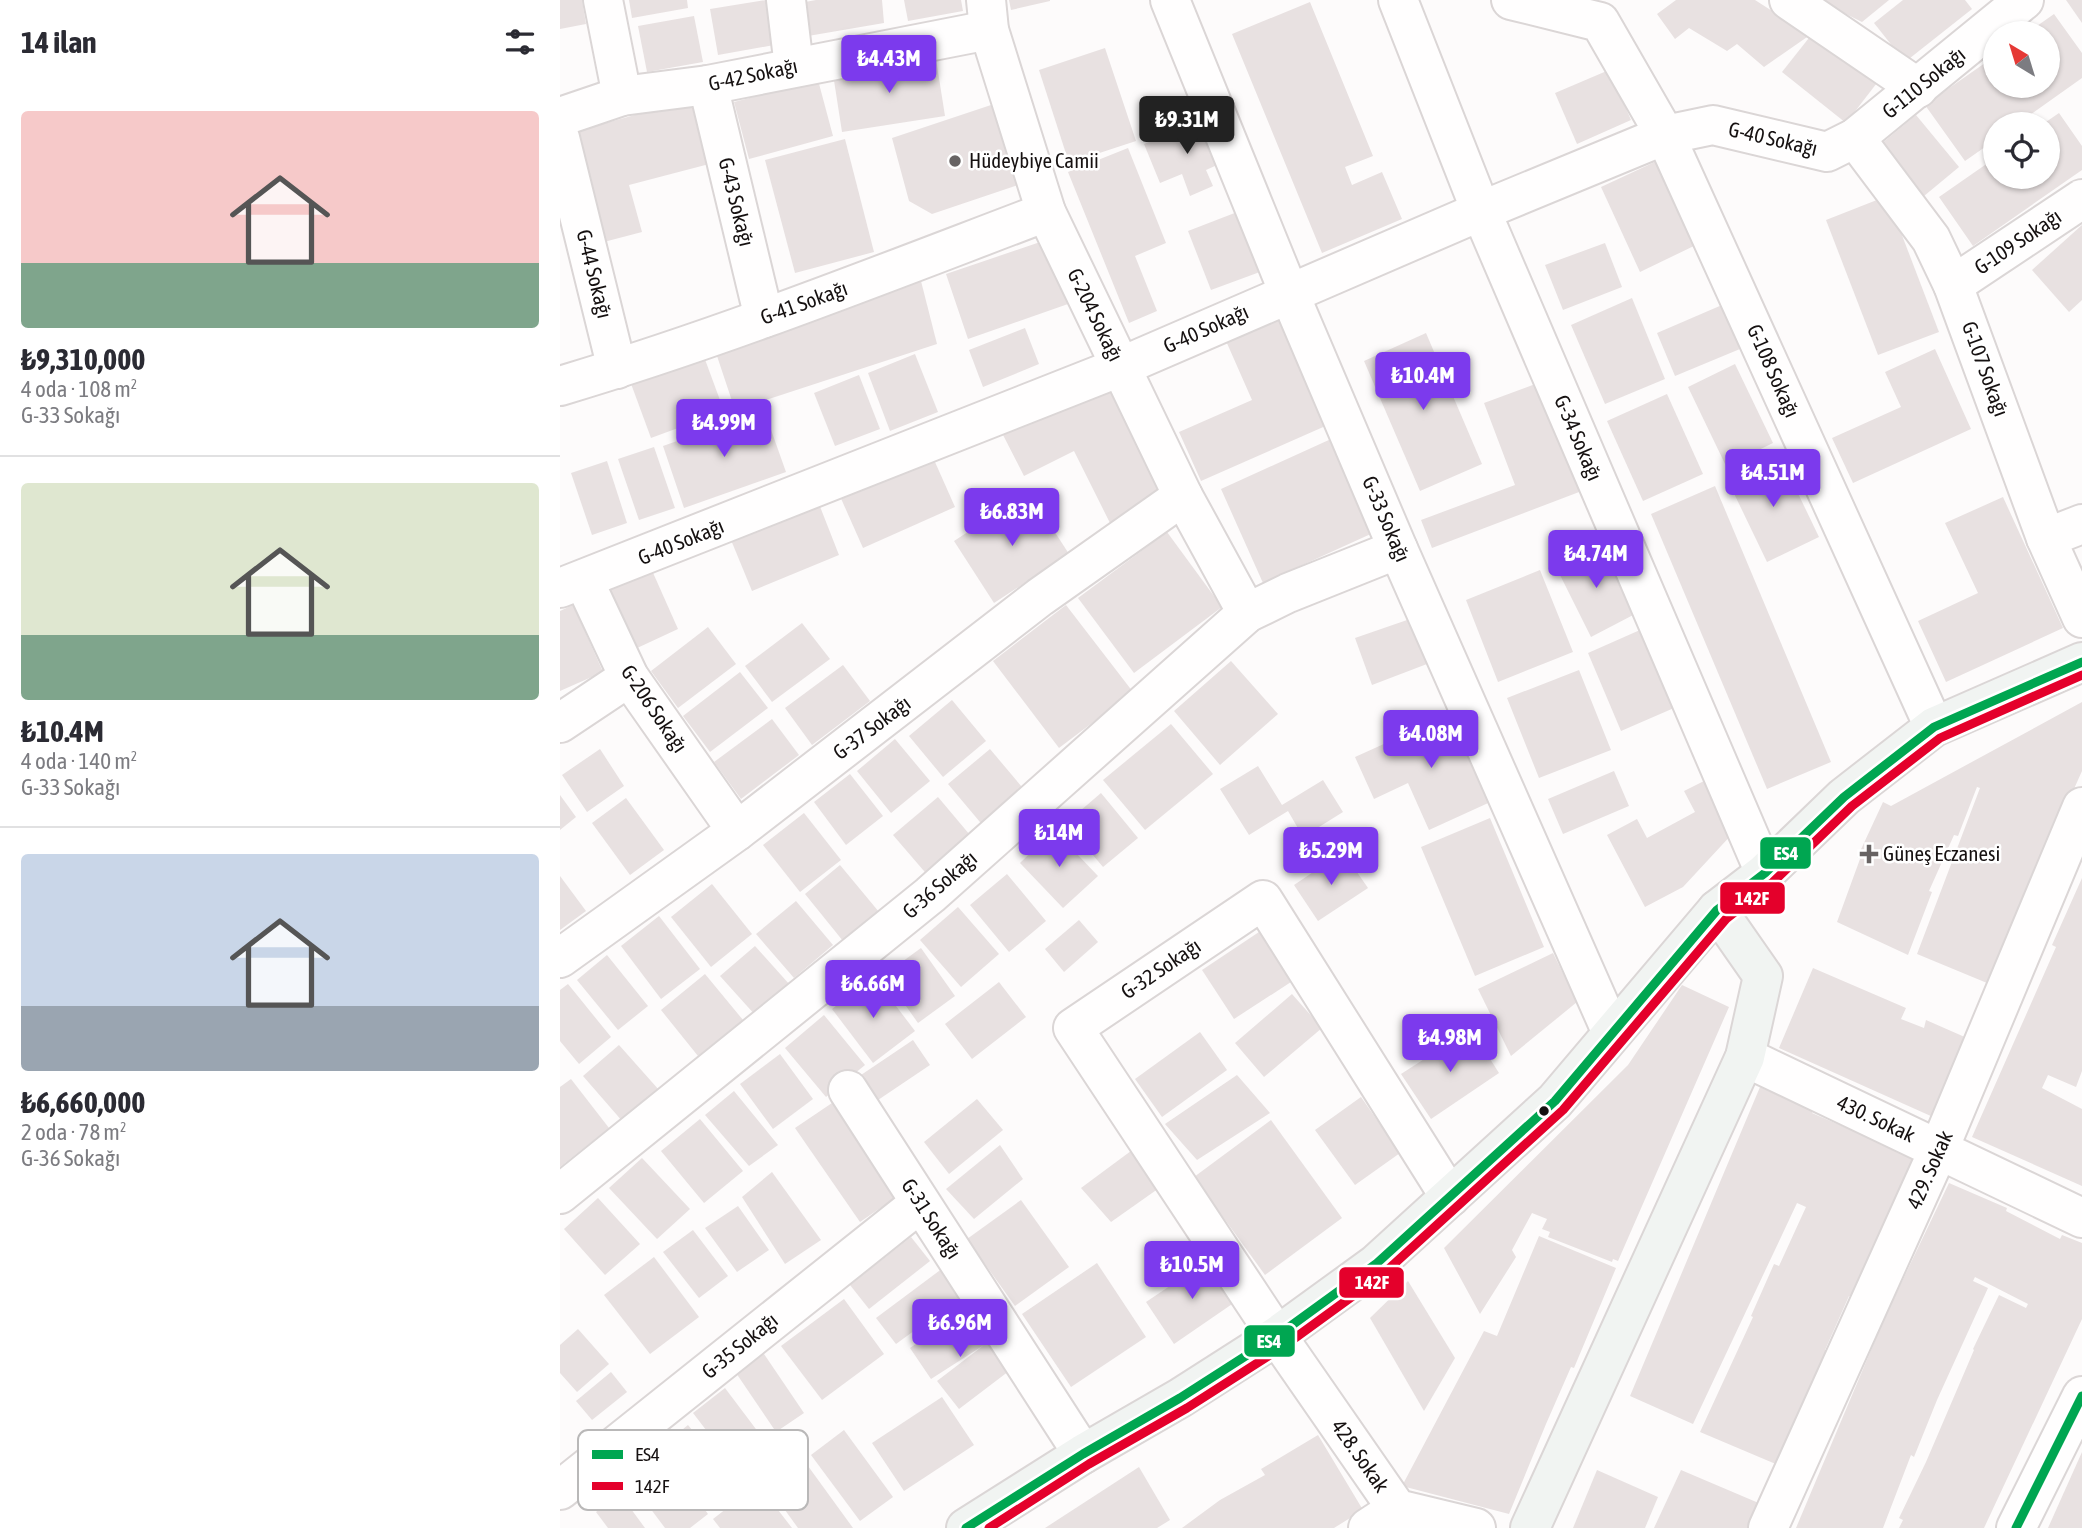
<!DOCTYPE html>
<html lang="tr">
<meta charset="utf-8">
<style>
:root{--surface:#fff;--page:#f7f7f7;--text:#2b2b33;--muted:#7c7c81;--line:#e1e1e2;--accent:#7c3aed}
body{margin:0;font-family:"Asap Condensed",sans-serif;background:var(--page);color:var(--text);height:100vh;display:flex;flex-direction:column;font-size:26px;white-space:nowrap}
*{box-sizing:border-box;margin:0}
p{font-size:23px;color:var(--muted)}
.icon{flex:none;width:38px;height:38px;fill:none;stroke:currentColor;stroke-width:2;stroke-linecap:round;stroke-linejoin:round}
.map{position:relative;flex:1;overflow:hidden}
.details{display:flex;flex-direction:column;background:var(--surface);width:560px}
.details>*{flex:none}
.needle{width:46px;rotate:322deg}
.tools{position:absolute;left:1423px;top:21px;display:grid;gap:14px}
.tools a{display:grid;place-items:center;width:77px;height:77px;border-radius:50%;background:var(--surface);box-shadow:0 2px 5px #0004;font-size:35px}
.price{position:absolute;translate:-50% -60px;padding:0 16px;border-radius:7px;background:var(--accent);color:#fff;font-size:23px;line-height:46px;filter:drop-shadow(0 2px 4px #0008)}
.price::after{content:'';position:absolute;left:50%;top:42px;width:21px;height:16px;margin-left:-10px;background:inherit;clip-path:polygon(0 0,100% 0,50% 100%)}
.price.on{background:#222;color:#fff}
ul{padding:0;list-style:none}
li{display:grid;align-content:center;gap:14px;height:371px;padding:0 21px}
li+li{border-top:2px solid var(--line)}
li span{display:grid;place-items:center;height:217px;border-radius:7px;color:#555}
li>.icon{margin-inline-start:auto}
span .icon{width:126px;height:126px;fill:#fffc;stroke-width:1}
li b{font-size:30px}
h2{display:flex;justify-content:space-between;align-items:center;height:84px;padding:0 21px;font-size:30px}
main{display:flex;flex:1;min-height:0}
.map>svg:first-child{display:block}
.building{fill:#e8e1e1}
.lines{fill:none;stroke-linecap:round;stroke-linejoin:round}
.street-casing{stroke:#dbd6d6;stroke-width:42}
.secondary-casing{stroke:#dbd6d6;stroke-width:42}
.street{stroke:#fffefe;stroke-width:38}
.secondary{stroke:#f1f4f2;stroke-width:38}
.bus-1-casing{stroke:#fff;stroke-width:14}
.bus-2-casing{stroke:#fff;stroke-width:14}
.bus-1{stroke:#00a651;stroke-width:9}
.bus-2{stroke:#e4002b;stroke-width:9}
.poi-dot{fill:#676363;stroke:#fff;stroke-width:2.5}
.bus-dot{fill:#161111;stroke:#fff;stroke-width:2.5}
.labels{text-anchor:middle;stroke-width:5;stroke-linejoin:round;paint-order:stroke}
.street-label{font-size:21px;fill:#161111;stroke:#fff}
.poi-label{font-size:21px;fill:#161111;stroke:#fff;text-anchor:start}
.key{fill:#fff;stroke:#b9b8b8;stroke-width:2}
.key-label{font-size:19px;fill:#161111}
.line-badge{stroke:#fff;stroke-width:2.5}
.badge-label{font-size:19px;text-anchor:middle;font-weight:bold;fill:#fff}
</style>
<main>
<section class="details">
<h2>14 ilan<svg class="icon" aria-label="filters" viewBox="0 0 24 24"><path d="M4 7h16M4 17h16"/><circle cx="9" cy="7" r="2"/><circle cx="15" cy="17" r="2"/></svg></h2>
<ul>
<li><span style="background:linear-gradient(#f6c9c9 70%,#7fa58c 0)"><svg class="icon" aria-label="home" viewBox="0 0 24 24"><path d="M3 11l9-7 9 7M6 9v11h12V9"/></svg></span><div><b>₺9,310,000</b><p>4 oda · 108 m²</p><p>G-33 Sokağı</p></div></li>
<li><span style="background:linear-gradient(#dfe7d0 70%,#7fa58c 0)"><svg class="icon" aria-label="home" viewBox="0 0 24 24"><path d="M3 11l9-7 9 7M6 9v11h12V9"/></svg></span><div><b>₺10.4M</b><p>4 oda · 140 m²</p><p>G-33 Sokağı</p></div></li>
<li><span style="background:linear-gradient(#c9d6e8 70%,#9aa5b1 0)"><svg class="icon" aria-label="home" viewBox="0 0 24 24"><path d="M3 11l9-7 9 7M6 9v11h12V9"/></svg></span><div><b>₺6,660,000</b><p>2 oda · 78 m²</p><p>G-36 Sokağı</p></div></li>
</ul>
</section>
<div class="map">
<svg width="1522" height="1528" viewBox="0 0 1522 1528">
<rect width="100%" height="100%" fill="#fdfbfb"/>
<g class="building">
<path d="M0,0H22L26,24L0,29Z"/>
<path d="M69,0H127L128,8L72,18Z"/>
<path d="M206,0L214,45L158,55L150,9Z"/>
<path d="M256,0H322L324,23L248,36L245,2Z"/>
<path d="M344,0H401L403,11L348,21Z"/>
<path d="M449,0H490V1L451,10Z"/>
<path d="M1116,0H1195L1250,35L1204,67L1177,44L1167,51L1129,28L1115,39L1097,14Z"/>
<path d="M1258,0H1329L1302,22Z"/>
<path d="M1343,0H1405L1412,9L1345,62L1314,23Z"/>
<path d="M1506,0H1522V23Z"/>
<path d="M750,2L813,156L785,167L792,185L822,172L842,219L762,253L672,34Z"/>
<path d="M1494,14L1522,53V78L1457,124H1435V140L1405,161L1365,105L1435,56V86H1488V33H1467Z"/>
<path d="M134,16L143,62L87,72L78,26Z"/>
<path d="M1256,29L1320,79L1286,123L1222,72Z"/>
<path d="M545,48L576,141L509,163L479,70Z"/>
<path d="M376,59L385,116L282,132L273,74Z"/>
<path d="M1049,70L1071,120L1017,144L995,93Z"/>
<path d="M258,80L273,136L189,159L174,102Z"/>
<path d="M136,98L153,163L69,185L82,232L40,243L10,133Z"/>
<path d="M431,105L461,184L372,214L349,201L332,138Z"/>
<path d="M1499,113L1522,146V170L1413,246L1379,197L1435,158V177H1488V124H1483Z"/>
<path d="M1356,115L1399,167L1364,196L1321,144Z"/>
<path d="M648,118L666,161L646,170L653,186L630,196L622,174L600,183L584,144Z"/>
<path d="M285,139L314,252L235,273L205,160Z"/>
<path d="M568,148L606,243L575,256L597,311L569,323L508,172Z"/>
<path d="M1099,160L1138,244L1080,272L1041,187Z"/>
<path d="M1327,196L1379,332L1318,355L1266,220Z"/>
<path d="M685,209L708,269L651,290L628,231Z"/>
<path d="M1522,225V300L1509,312L1472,270Z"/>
<path d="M486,240L508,304L408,339L386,274Z"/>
<path d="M1045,243L1062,287L1003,310L985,265Z"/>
<path d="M361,281L377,344L175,410L156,353Z"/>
<path d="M1072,298L1105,379L1045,404L1011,325Z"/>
<path d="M1162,305L1180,349L1115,376L1097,333Z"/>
<path d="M723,316L770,424L641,481L619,432L692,400L666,341Z"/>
<path d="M465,328L479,364L423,387L409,350Z"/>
<path d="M866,333L922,464L860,491L804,361Z"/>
<path d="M1375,349L1411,429L1293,483L1272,438L1341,407L1325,372Z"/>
<path d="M143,354L164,411L91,438L70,381Z"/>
<path d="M355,354L378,412L330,431L308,373Z"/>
<path d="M1175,364L1213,443L1166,466L1128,387Z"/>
<path d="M299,375L320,429L275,446L254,393Z"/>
<path d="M548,376L608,494L550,523L514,451L464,476L441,431Z"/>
<path d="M986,380L1027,489L872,548L861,520L955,485L924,403Z"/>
<path d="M1107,394L1143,474L1083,501L1047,421Z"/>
<path d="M204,410L226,472L124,508L103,446Z"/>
<path d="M771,439L813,533L703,583L661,489Z"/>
<path d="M94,447L115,508L79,520L58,459Z"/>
<path d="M371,453L395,507L303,548L279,494Z"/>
<path d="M1220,456L1259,537L1207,562L1168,481Z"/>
<path d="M47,461L67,523L32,535L11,473Z"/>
<path d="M1155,486L1271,762L1207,789L1091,514Z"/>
<path d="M469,492L509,554L434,603L394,541Z"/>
<path d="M1443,497L1503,628L1386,682L1358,621L1418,593L1385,523Z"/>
<path d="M259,504L279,555L192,591L171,540Z"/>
<path d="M607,532L662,607L574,673L518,598Z"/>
<path d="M1042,543L1077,613L1031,637L996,567Z"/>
<path d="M90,566L118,629L75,649L47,585Z"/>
<path d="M980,570L1013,652L938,682L906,600Z"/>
<path d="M13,605L43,672L0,691V611Z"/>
<path d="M506,605L573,692L499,748L433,661Z"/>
<path d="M850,619L867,664L812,685L795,638Z"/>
<path d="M242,623L270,659L212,702L185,666Z"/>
<path d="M148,627L176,664L118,708L91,671Z"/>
<path d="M1080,630L1114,708L1061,731L1028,653Z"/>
<path d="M671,661L718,714L660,765L614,711Z"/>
<path d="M283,665L310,701L252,745L225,708Z"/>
<path d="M1019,670L1051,750L979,778L947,698Z"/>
<path d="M180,672L208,708L150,752L123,716Z"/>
<path d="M392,700L426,741L383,777L349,736Z"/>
<path d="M1522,702V771L1427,983L1357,954L1420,788L1417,787L1398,836L1394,835L1369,891L1372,892L1348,955L1277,922L1300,859L1297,858L1323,802L1331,806Z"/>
<path d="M897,711L937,799L869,830L848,783L814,799L795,757Z"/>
<path d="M212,719L239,755L181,799L154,762Z"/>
<path d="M611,724L653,774L585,830L543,780Z"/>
<path d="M335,739L370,781L331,813L297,771Z"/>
<path d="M40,749L64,786L27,812L2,775Z"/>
<path d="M430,749L467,793L425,828L388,784Z"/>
<path d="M698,766L722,805L763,780L783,812L743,837L728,811L689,835L660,789Z"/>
<path d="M1054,771L1069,806L1003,834L988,799Z"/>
<path d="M290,774L323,816L286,845L254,802Z"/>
<path d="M1146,780L1174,832L1123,887L1085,907L1047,835L1077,819L1087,838L1135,812L1124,791Z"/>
<path d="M541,793L578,838L543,867L506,823Z"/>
<path d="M0,795L16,817L0,830Z"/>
<path d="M378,797L415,841L370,878L333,835Z"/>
<path d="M66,798L104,850L70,875L32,823Z"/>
<path d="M244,813L281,860L240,892L203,845Z"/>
<path d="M930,818L984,947L915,976L861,847Z"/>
<path d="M494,830L538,876L503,908L460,863Z"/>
<path d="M783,852L808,888L758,921L734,885Z"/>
<path d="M280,865L319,912L283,941L245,894Z"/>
<path d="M447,874L486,921L449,952L410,905Z"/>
<path d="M0,876L26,911L0,930Z"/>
<path d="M1522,878V1071L1516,1087L1488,1075L1482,1088L1522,1109V1186L1412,1137L1496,947L1492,945Z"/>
<path d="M152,884L192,934L151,967L111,917Z"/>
<path d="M236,901L273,945L234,978L196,934Z"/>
<path d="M398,907L439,954L401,987L360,940Z"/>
<path d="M99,916L140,969L101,999L61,946Z"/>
<path d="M519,920L538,942L504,972L485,949Z"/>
<path d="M699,932L731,982L674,1019L642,970Z"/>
<path d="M195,946L230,985L196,1016L160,976Z"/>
<path d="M361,948L395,996L358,1023L324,975Z"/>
<path d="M993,953L1017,1002L951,1056L918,989Z"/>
<path d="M47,955L88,1006L58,1030L17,980Z"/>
<path d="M1253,968L1346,1008L1341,1019L1364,1028L1366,1020L1407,1038L1373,1117L1219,1048Z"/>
<path d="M145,974L183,1020L138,1056L101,1010Z"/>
<path d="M314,977L355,1031L313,1063L272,1009Z"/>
<path d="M439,982L466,1017L412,1059L385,1024Z"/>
<path d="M8,984L51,1037L19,1064L0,1041V990Z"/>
<path d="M1122,985L1169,1007L1058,1261L1053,1259L1052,1262L988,1237L990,1232L982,1229L987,1219L972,1213L952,1250L956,1257L920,1314L884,1248L1068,1065Z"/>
<path d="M732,994L762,1028L704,1077L675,1043Z"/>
<path d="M264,1015L305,1065L266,1097L225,1048Z"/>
<path d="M911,1029L939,1073L871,1119L841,1074Z"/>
<path d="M640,1032L667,1070L602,1117L575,1079Z"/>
<path d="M353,1040L370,1065L318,1100L301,1075Z"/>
<path d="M59,1045L99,1090L63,1122L23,1076Z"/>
<path d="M220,1054L253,1099L213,1129L180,1084Z"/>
<path d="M677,1075L710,1113L637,1160L605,1124Z"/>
<path d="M11,1079L49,1128L0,1167V1087Z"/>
<path d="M1200,1087L1253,1111L1252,1113L1353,1157L1292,1297L1289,1296L1265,1350H1267L1218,1465L1140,1432L1193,1317L1191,1316L1214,1264L1219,1266L1246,1207L1237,1203L1133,1424L1070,1396Z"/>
<path d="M174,1091L218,1145L189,1166L145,1115Z"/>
<path d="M801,1097L840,1153L795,1185L755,1130Z"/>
<path d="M417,1099L443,1130L389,1174L364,1142Z"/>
<path d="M275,1101L339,1195L300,1222L235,1128Z"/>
<path d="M140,1119L183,1171L144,1203L101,1151Z"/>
<path d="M711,1120L782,1218L705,1275L634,1177Z"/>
<path d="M440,1145L463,1179L414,1219L386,1189Z"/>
<path d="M575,1148L602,1186L551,1222L521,1188Z"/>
<path d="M82,1158L130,1209L97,1239L49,1188Z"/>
<path d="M212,1172L261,1240L225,1264L182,1197Z"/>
<path d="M1389,1183L1447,1208L1446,1211L1500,1239L1502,1235L1522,1243V1319L1424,1528H1339L1343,1520L1339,1518L1366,1462L1414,1350L1413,1349L1439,1295L1466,1308L1468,1304L1415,1277L1413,1281L1428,1288L1377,1400L1354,1457L1351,1455L1323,1528H1236L1325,1317Z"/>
<path d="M38,1198L80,1244L45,1275L4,1229Z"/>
<path d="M461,1200L509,1267L455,1306L407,1239Z"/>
<path d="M178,1206L209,1250L177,1272L145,1228Z"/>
<path d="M133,1230L168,1276L139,1298L103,1252Z"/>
<path d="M979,1236L1056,1268L1014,1368L1011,1367L986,1424L949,1514L842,1486L924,1331L937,1336Z"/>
<path d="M351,1237L370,1261L309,1309L290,1285Z"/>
<path d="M94,1257L139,1317L90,1354L44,1295Z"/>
<path d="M650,1259L678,1300L614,1344L586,1302Z"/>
<path d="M537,1263L586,1337L511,1387L462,1314Z"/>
<path d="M383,1268L403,1295L336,1344L316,1318Z"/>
<path d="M848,1281L895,1358L864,1411L810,1318Z"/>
<path d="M284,1299L324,1354L262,1400L221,1346Z"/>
<path d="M407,1308L428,1343L449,1371L399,1409L377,1381L424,1345L371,1379L350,1348Z"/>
<path d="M18,1329L49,1364L17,1392L0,1373V1345Z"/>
<path d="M202,1351L244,1413L216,1432L174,1370Z"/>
<path d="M51,1372L67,1392L32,1420L16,1401Z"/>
<path d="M165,1388L208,1445L176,1469L133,1413Z"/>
<path d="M382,1397L414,1445L344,1491L312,1443Z"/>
<path d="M128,1425L169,1476L140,1488L105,1444Z"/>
<path d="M284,1430L333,1497L300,1521L251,1455Z"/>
<path d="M758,1435L803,1510L774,1528H622L660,1500L705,1475L701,1469Z"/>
<path d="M1522,1452V1528H1488Z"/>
<path d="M240,1455L293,1528H238L204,1481Z"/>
<path d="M110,1462L148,1514L130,1528H105L75,1488Z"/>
<path d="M579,1467L610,1520L597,1528H485Z"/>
<path d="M1037,1470L1098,1497L1085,1528H1013Z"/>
<path d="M1121,1470L1201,1504L1191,1528H1094Z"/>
<path d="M198,1484L232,1528H160L153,1519Z"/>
<path d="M60,1494L85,1528H48L36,1512Z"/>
</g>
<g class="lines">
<g class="street-casing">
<g id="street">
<path d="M43,0L62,96"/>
<path d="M226,0L234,67"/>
<path d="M426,0L429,30L486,212L623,496L687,613"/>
<path d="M610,0L729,293L838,549L1052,1033"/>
<path d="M838,0L921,211L1205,873"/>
<path d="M951,0L1040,22L1105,135L1374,727"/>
<path d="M1229,0L1358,88"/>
<path d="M148,85L204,318"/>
<path d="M0,117L62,96L148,85L429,30"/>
<path d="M0,138L57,369"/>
<path d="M1295,138L1371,239L1393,285L1486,538L1522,618"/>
<path d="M1393,285L1522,199"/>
<path d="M0,386C165,337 325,273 486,212"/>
<path d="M1486,538L1522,524"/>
<path d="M24,581L69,677L177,831"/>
<path d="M0,588L560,367L921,211L1105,135L1153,125L1267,152L1295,138L1464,0"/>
<path d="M0,723L69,677"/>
<path d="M0,958L177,831L480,597L623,496"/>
<path d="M1185,1057L1522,1218"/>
<path d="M288,1090L523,1454"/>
<path d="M0,1194L370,895L687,613L728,593L838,549"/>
<path d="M890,1197L703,900L513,1028L717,1336L837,1509L916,1528"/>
<path d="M0,1490L360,1203"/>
<path d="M808,1528L837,1509"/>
<path d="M1208,1528L1379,1149L1522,807"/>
<path d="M1456,1528L1522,1396"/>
</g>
</g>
<g class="secondary-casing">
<g id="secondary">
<path d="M406,1528L523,1454L620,1398L717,1336L816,1264L995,1101L1157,910L1205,873L1284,797L1374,727L1522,662"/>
<path d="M970,1528L1185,1057L1203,976L1157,910"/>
</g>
</g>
<use href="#street" class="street"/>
<use href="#secondary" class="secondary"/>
<g class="bus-1-casing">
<g id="bus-1">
<path d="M406,1528L523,1454L620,1398L717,1336L816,1264L995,1101L1157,910L1205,873L1284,797L1374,727L1522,662"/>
<path d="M1456,1528L1522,1396"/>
</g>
</g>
<g class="bus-2-casing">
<path id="bus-2" d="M429,1528L529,1464L627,1408L724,1346L823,1274L1003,1110L1166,919L1213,882L1292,806L1380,738L1522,675"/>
</g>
<use href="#bus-1" class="bus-1"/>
<use href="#bus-2" class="bus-2"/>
</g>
<g class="poi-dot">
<circle cx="395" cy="161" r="7"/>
<path d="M1305.5 843.5h7v7h7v7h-7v7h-7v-7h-7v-7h7z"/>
</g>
<circle class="bus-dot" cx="984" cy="1111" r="6"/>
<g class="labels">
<g class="street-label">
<text transform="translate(193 75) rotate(-12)" y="7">G-42 Sokağı</text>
<text transform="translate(1364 83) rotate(-39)" y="7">G-110 Sokağı</text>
<text transform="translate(1213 139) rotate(13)" y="7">G-40 Sokağı</text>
<text transform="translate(176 202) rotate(76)" y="7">G-43 Sokağı</text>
<text transform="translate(1458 242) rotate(-34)" y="7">G-109 Sokağı</text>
<text transform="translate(34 274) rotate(76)" y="7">G-44 Sokağı</text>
<text transform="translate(244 303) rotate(-20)" y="7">G-41 Sokağı</text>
<text transform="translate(535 315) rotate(64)" y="7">G-204 Sokağı</text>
<text transform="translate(646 329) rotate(-24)" y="7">G-40 Sokağı</text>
<text transform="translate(1425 369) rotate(70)" y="7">G-107 Sokağı</text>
<text transform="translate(1213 371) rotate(66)" y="7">G-108 Sokağı</text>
<text transform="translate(1018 438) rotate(67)" y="7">G-34 Sokağı</text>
<text transform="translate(826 519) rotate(67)" y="7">G-33 Sokağı</text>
<text transform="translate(121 542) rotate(-22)" y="7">G-40 Sokağı</text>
<text transform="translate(94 709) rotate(56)" y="7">G-206 Sokağı</text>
<text transform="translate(312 728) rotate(-37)" y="7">G-37 Sokağı</text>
<text transform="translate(380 885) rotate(-41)" y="7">G-36 Sokağı</text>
<text transform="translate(601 969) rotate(-34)" y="7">G-32 Sokağı</text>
<text transform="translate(1316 1119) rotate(25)" y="7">430. Sokak</text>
<text transform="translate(1370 1170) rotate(-66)" y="7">429. Sokak</text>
<text transform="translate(371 1219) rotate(57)" y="7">G-31 Sokağı</text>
<text transform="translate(180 1346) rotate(-39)" y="7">G-35 Sokağı</text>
<text transform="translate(800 1456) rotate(55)" y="7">428. Sokak</text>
</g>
<g class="poi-label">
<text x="409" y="168">Hüdeybiye Camii</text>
<text x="1323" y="861">Güneş Eczanesi</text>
</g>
</g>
<rect x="18" y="1430" width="230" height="80" rx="10" class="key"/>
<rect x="32" y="1450" width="31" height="9" fill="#00a651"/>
<rect x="32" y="1482" width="31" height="8" fill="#e4002b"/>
<g class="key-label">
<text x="75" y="1461">ES4</text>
<text x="75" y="1493">142F</text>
</g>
<g class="line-badge">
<rect x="1199" y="836" width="53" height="34" rx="7" fill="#00a651"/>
<rect x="1159" y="881" width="67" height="34" rx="7" fill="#e4002b"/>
<rect x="778" y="1266" width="67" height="33" rx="7" fill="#e4002b"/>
<rect x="683" y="1324" width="53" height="34" rx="7" fill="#00a651"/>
</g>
<g class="badge-label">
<text x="1226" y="860">ES4</text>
<text x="1192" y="905">142F</text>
<text x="812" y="1289">142F</text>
<text x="709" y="1348">ES4</text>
</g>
</svg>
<div class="tools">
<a><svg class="needle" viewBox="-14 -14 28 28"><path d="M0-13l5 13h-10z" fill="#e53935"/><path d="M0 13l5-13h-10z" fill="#7c7c81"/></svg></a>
<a><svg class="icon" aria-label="locate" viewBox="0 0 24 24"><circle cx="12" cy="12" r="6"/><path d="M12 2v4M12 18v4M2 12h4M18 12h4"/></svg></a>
</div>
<b class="price" style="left:329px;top:95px">₺4.43M</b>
<b class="price on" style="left:627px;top:156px">₺9.31M</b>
<b class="price" style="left:863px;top:412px">₺10.4M</b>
<b class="price" style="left:164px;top:459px">₺4.99M</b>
<b class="price" style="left:1213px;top:509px">₺4.51M</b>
<b class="price" style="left:452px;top:548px">₺6.83M</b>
<b class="price" style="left:1036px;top:590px">₺4.74M</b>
<b class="price" style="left:871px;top:770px">₺4.08M</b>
<b class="price" style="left:499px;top:869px">₺14M</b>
<b class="price" style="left:771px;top:887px">₺5.29M</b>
<b class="price" style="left:313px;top:1020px">₺6.66M</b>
<b class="price" style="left:890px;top:1074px">₺4.98M</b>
<b class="price" style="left:632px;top:1301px">₺10.5M</b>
<b class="price" style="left:400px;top:1359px">₺6.96M</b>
</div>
</main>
